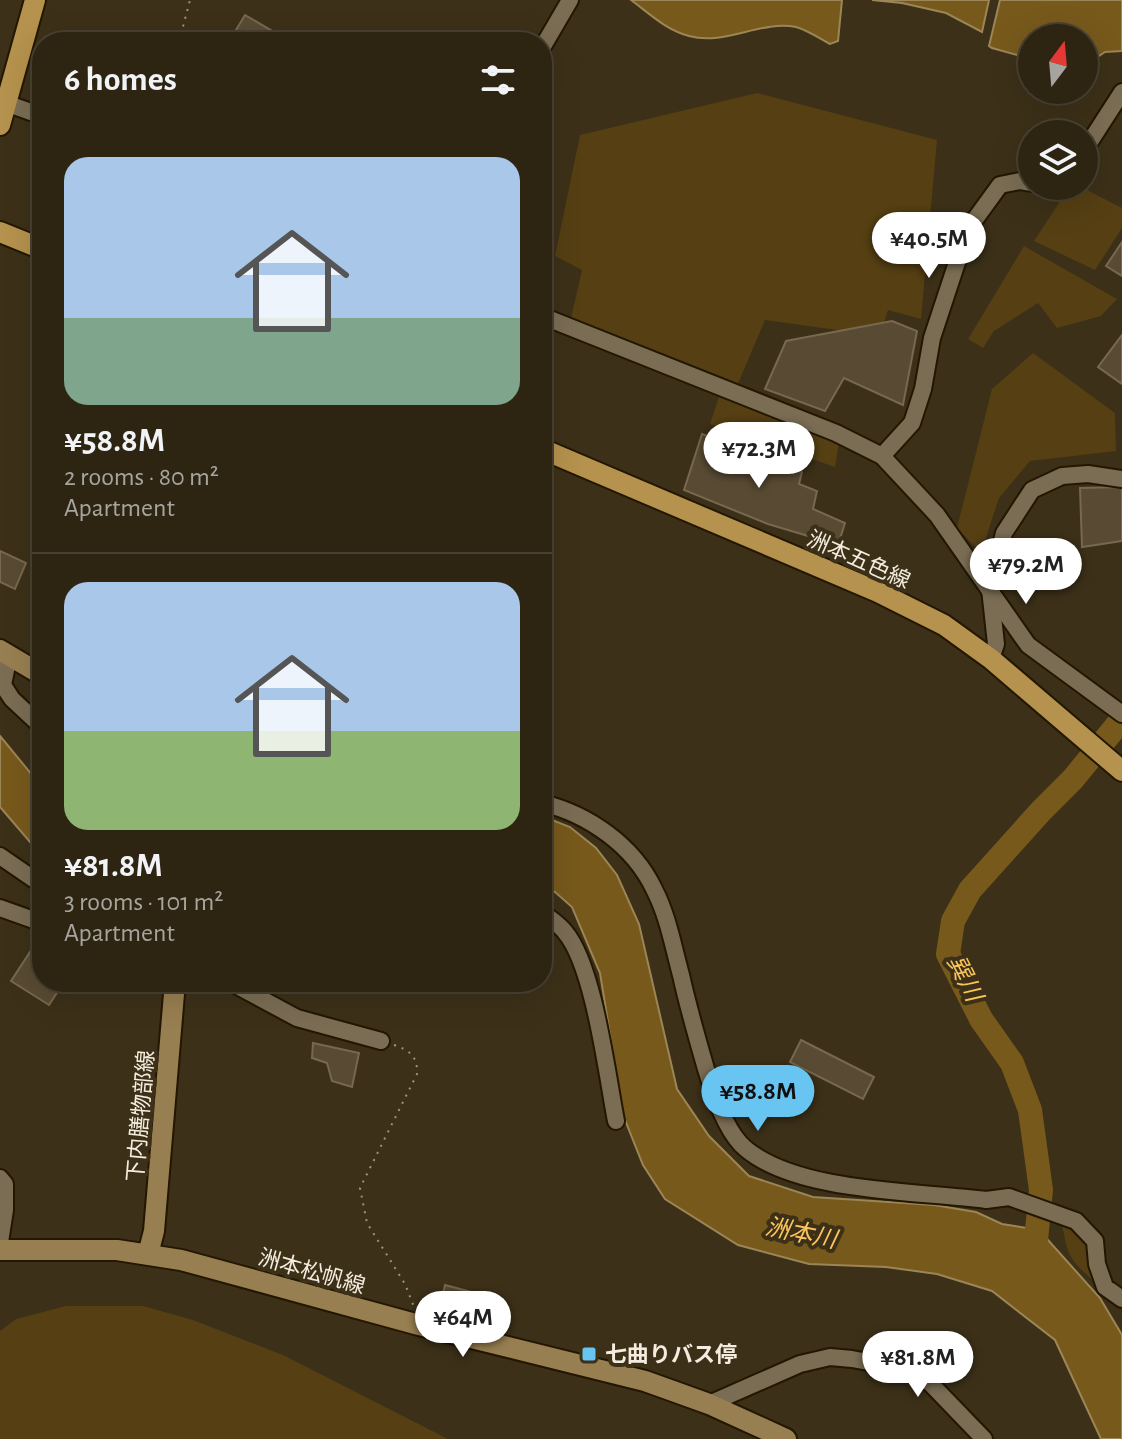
<!DOCTYPE html>
<meta charset="utf-8">
<style>
:root{--surface:#2d2412;--page:#393020;--text:#f1f3f6;--muted:#a7a49f;--line:#484132;--accent:#68c4f0}
body{margin:0;font-family:"Alegreya Sans","Noto Sans JP",sans-serif;background:var(--page);color:var(--text);height:100vh;display:flex;flex-direction:column;font-size:30px;white-space:nowrap}
*{box-sizing:border-box;margin:0}
p{font-size:26px;color:var(--muted)}
.icon{flex:none;width:44px;height:44px;fill:none;stroke:currentColor;stroke-width:2;stroke-linecap:round;stroke-linejoin:round}
.map{position:relative;flex:1;overflow:hidden}
.sheet{position:absolute;left:32px;top:32px;width:520px;height:960px;display:flex;flex-direction:column;background:var(--surface);border-radius:32px;box-shadow:0 8px 32px #0002,0 0 0 2px var(--line)}
.sheet>*{flex:none}
.needle{width:52px;rotate:16deg}
.fabs{position:absolute;left:1018px;top:24px;display:grid;gap:16px}
.fabs a{display:grid;place-items:center;width:80px;height:80px;border-radius:50%;background:var(--surface);box-shadow:0 8px 32px #0002,0 0 0 2px var(--line);font-size:40px}
.price{position:absolute;translate:-50% -68px;padding:0 18px;border-radius:28px;background:#fff;color:#222;font-size:26px;line-height:52px;filter:drop-shadow(0 2px 4px #0008)}
.price::after{content:'';position:absolute;left:50%;top:48px;width:24px;height:18px;margin-left:-12px;background:inherit;clip-path:polygon(0 0,100% 0,50% 100%)}
.price.current{background:var(--accent);color:#111}
ul{padding:0;list-style:none}
li{display:grid;align-content:center;gap:16px;height:424px;padding:0 32px}
li+li{border-top:2px solid var(--line)}
li span{display:grid;place-items:center;height:248px;border-radius:24px;color:#555}
li>.icon{margin-inline-start:auto}
span .icon{width:144px;height:144px;fill:#fffc;stroke-width:1}
li b{font-size:34px}
h2{display:flex;justify-content:space-between;align-items:center;height:96px;padding:0 32px;font-size:34px}
.map>svg:first-child{display:block}
.green{fill:#553f13}
.water{fill:#77591c;stroke:#9c8556;stroke-width:2}
.lines{fill:none;stroke-linecap:round;stroke-linejoin:round}
.river{stroke:#77591c;stroke-width:24}
.building{fill:#594b33;stroke:#77684f;stroke-width:2}
.street-casing{stroke:#231702;stroke-width:20}
.secondary-casing{stroke:#231702;stroke-width:24}
.primary-casing{stroke:#231702;stroke-width:24}
.path{stroke:#9d9380;stroke-width:2;stroke-dasharray:2 6;stroke-linecap:butt}
.street{stroke:#7b6d54;stroke-width:16}
.secondary{stroke:#987f51;stroke-width:20}
.primary{stroke:#b5924d;stroke-width:20}
.poi-dot{fill:#68c4f0;stroke:#3c3018;stroke-width:3}
.labels{text-anchor:middle;stroke-width:8;stroke-linejoin:round;paint-order:stroke}
.street-label{font-size:22px;fill:#f4ecde;stroke:#3c3018}
.poi-label{font-size:22px;font-weight:bold;fill:#f4ecde;stroke:#3c3018;text-anchor:start}
.water-label{font-size:24px;font-style:italic;fill:#fcc55b;stroke:#3c3018}
</style>
<div class="map">
<svg width="1122" height="1439" viewBox="0 0 1122 1439">
<rect width="100%" height="100%" fill="#3c3018"/>
<g class="green">
<path d="M757,93L937,140L921,319L888,310L880,336L765,320L737,386L571,318L582,270L555,256L580,135Z"/>
<path d="M1070,186H1079L1122,208V228L1095,270L1034,241Z"/>
<path d="M1024,246L1117,299L1101,316L1057,328L1038,303L994,331L983,348L968,339Z"/>
<path d="M1033,353L1115,413L1116,451L1030,461L999,498L981,553L957,528L992,389Z"/>
<path d="M719,397L839,443L835,467L710,424Z"/>
<path d="M1062,1224C1091,1229 1092,1259 1096,1283C1070,1260 1068,1258 1062,1224Z"/>
<path d="M66,1306H143L193,1320L283,1355L448,1439H0V1331L16,1319Z"/>
</g>
<g class="water">
<path d="M631,0H842L838,41L830,44C819,38 807,30 796,27C761,20 725,46 689,36C666,30 650,14 631,0Z"/>
<path d="M872,0H989L982,32L946,13L902,3Z"/>
<path d="M1000,0H1122V51L1105,52L1084,66V38H1032V62L1028,58L992,48L989,46Z"/>
<path d="M0,736L42,787V856L0,807Z"/>
<path d="M542,816L570,827L596,848L617,875L639,924L677,1089L709,1136L749,1176L813,1197L934,1205L976,1212L1002,1224L1039,1230L1100,1298L1122,1335V1439H1101L1055,1340L992,1291L937,1274L886,1267L809,1264L738,1245L665,1199L643,1165L623,1115L600,973L572,907L555,892L542,885Z"/>
</g>
<g class="lines">
<path class="river" d="M1031,1259L1036,1240L1041,1190L1030,1110L1012,1063L981,1019L948,954L953,921L970,890L1041,811L1073,779L1122,719"/>
</g>
<g class="building">
<path d="M245,15L291,42H245L233,35Z"/>
<path d="M1122,242V276L1106,266Z"/>
<path d="M892,321L917,331L903,405L844,378L825,411L765,389L786,341Z"/>
<path d="M1122,335V384L1098,367Z"/>
<path d="M702,434L802,472L799,484L817,491L813,509L845,523L838,545L768,524L684,490Z"/>
<path d="M1122,487V541L1082,547L1080,488Z"/>
<path d="M0,551L26,563L15,589L0,582Z"/>
<path d="M30,952L42,960V982H64L49,1005L11,981Z"/>
<path d="M801,1040L874,1077L863,1099L790,1062Z"/>
<path d="M313,1043L359,1053L352,1087L332,1081L327,1063L312,1058Z"/>
<path d="M445,1285L494,1298L489,1315L441,1302Z"/>
</g>
<g class="lines">
<g class="street-casing">
<g id="street">
<path d="M542,48L570,0"/>
<path d="M0,101L42,116"/>
<path d="M1084,151L1122,92"/>
<path d="M542,316L836,433L882,456L937,515L1028,645L1122,714"/>
<path d="M882,456L912,423L923,389L932,338L968,229L1000,185L1020,181L1032,183"/>
<path d="M9,656L3,685L12,699L42,727"/>
<path d="M991,659L996,644L990,589L1004,533L1032,490L1062,476L1088,474L1122,479"/>
<path d="M542,803C588,814 633,845 654,889C668,916 673,946 681,975C688,1007 697,1038 706,1069C713,1093 726,1133 746,1149C799,1193 918,1191 986,1200L1009,1197L1076,1221L1095,1241L1097,1264L1105,1287L1122,1299"/>
<path d="M0,856L42,885"/>
<path d="M0,908L42,923"/>
<path d="M542,912C549,918 559,924 565,932C594,966 607,1075 616,1121"/>
<path d="M230,982L297,1018L381,1041"/>
<path d="M0,1178L5,1184V1210L0,1242"/>
<path d="M709,1404L800,1364L830,1357L852,1359L906,1369L930,1383L984,1439"/>
</g>
</g>
<g class="secondary-casing">
<g id="secondary">
<path d="M0,650L42,675"/>
<path d="M0,1250H117L181,1260L419,1325L645,1381L709,1404L786,1439"/>
<path d="M148,1254L154,1231L175,982"/>
</g>
</g>
<g class="primary-casing">
<g id="primary">
<path d="M0,125L35,0"/>
<path d="M0,232L42,249"/>
<path d="M542,449L878,592L944,625L991,659L1122,771"/>
</g>
</g>
<g class="path">
<path d="M179,42L190,0"/>
<path d="M394,1045C409,1050 418,1056 417,1074L360,1188L367,1223L405,1284L414,1307"/>
</g>
<use href="#street" class="street"/>
<use href="#secondary" class="secondary"/>
<use href="#primary" class="primary"/>
</g>
<rect class="poi-dot" x="581" y="1346" width="16" height="16" rx="4"/>
<g class="labels">
<g class="street-label">
<text transform="translate(859 559) rotate(24)" y="8">洲本五色線</text>
<text transform="translate(140 1116) rotate(-85)" y="8">下内膳物部線</text>
<text transform="translate(312 1271) rotate(16)" y="8">洲本松帆線</text>
</g>
<g class="poi-label">
<text x="605" y="1362">七曲りバス停</text>
</g>
<g class="water-label">
<text transform="translate(965 978) rotate(63)" y="8">巽川</text>
<text transform="translate(801 1233) rotate(11)" y="8">洲本川</text>
</g>
</g>
</svg>
<div class="fabs">
<a><svg class="needle" viewBox="-14 -14 28 28"><path d="M0-13l5 13h-10z" fill="#e53935"/><path d="M0 13l5-13h-10z" fill="#a7a49f"/></svg></a>
<a><svg class="icon" aria-label="layers" viewBox="0 0 24 24"><path d="M12 4l9 5-9 5-9-5zM3 14l9 5 9-5"/></svg></a>
</div>
<b class="price" style="left:929px;top:280px">¥40.5M</b>
<b class="price" style="left:759px;top:490px">¥72.3M</b>
<b class="price" style="left:1026px;top:606px">¥79.2M</b>
<b class="price current" style="left:758px;top:1133px">¥58.8M</b>
<b class="price" style="left:463px;top:1359px">¥64M</b>
<b class="price" style="left:918px;top:1399px">¥81.8M</b>
<section class="sheet">
<h2>6 homes<svg class="icon" aria-label="filters" viewBox="0 0 24 24"><path d="M4 7h16M4 17h16"/><circle cx="9" cy="7" r="2"/><circle cx="15" cy="17" r="2"/></svg></h2>
<ul>
<li><span style="background:linear-gradient(#a9c7e8 65%,#7fa58c 0)"><svg class="icon" aria-label="home" viewBox="0 0 24 24"><path d="M3 11l9-7 9 7M6 9v11h12V9"/></svg></span><div><b>¥58.8M</b><p>2 rooms · 80 m²</p><p>Apartment</p></div></li>
<li><span style="background:linear-gradient(#a9c7e8 60%,#8fb573 0)"><svg class="icon" aria-label="home" viewBox="0 0 24 24"><path d="M3 11l9-7 9 7M6 9v11h12V9"/></svg></span><div><b>¥81.8M</b><p>3 rooms · 101 m²</p><p>Apartment</p></div></li>
</ul>
</section>
</div>
